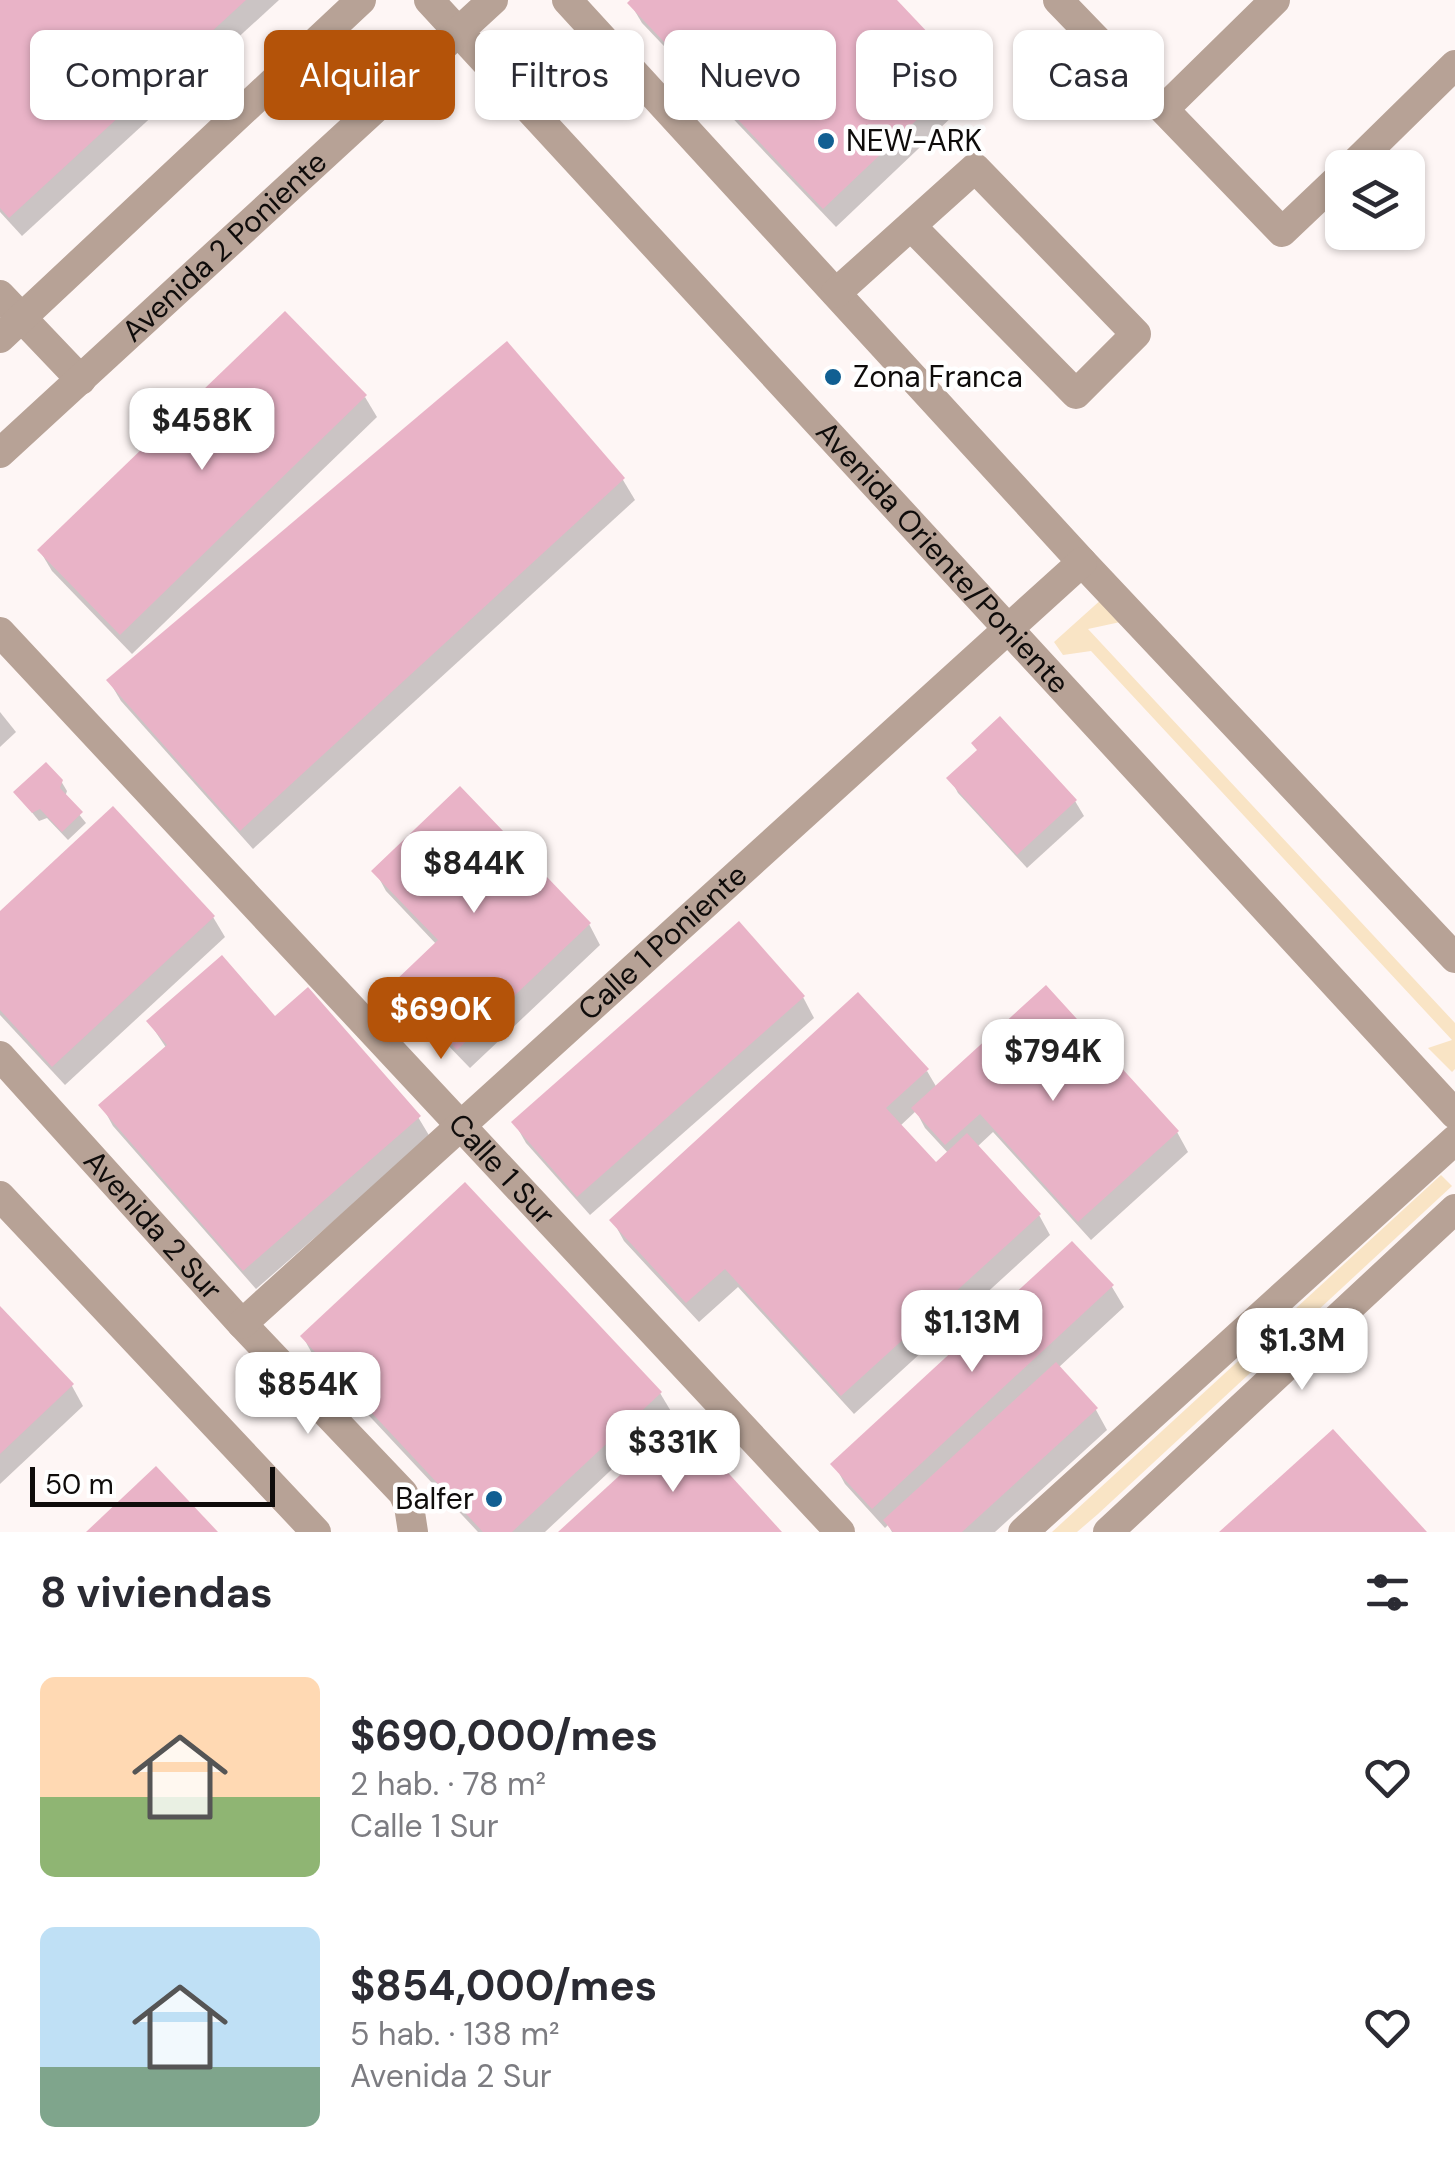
<!DOCTYPE html>
<html lang="es">
<meta charset="utf-8">
<style>
:root{--surface:#fff;--page:#f2f2f3;--text:#2b2b33;--muted:#7c7c81;--accent:#b45309}
body{margin:0;font-family:"DM Sans",sans-serif;background:var(--page);color:var(--text);height:100vh;display:flex;flex-direction:column;font-size:38px;white-space:nowrap}
*{box-sizing:border-box;margin:0}
p{font-size:32px;color:var(--muted)}
.icon{flex:none;width:55px;height:55px;fill:none;stroke:currentColor;stroke-width:2;stroke-linecap:round;stroke-linejoin:round}
.map{position:relative;height:1532px;overflow:hidden}
.sheet{display:flex;flex-direction:column;background:var(--surface);flex:1}
.sheet>*{flex:none}
.guide{position:absolute;left:30px;top:30px;width:1395px;height:90px;display:flex;gap:20px}
.controls{position:absolute;left:1325px;top:150px;display:grid;gap:20px}
.controls a{display:grid;place-items:center;width:100px;height:100px;border-radius:15px;background:var(--surface);box-shadow:0 2px 8px #0004;font-size:50px}
.scale{position:absolute;left:30px;bottom:25px;width:245px;box-sizing:border-box;padding-left:10px;border:5px solid #0f0c0b;border-top:0;font-size:28px;line-height:35px;white-space:nowrap;color:#0f0c0b;-webkit-text-stroke:8px #fff;paint-order:stroke}
.price{position:absolute;translate:-50% -85px;padding:0 22px;border-radius:20px;background:#fff;color:#222;font-size:32px;line-height:65px;filter:drop-shadow(0 2px 5px #0008)}
.price::after{content:'';position:absolute;left:50%;top:60px;width:30px;height:22px;margin-left:-15px;background:inherit;clip-path:polygon(0 0,100% 0,50% 100%)}
.price.on{background:var(--accent);color:#fff}
ul{padding:0;list-style:none}
li{display:flex;align-items:center;gap:30px;height:250px;padding:0 40px}
li span{display:grid;place-items:center;flex:none;width:280px;height:200px;border-radius:15px;color:#555}
li>.icon{margin-inline-start:auto}
span .icon{width:120px;height:120px;fill:#fffc;stroke-width:1}
li b{font-size:42px}
h2{display:flex;justify-content:space-between;align-items:center;height:120px;padding:0 40px;font-size:42px}
.chip{padding:0 35px;border-radius:15px;background:var(--surface);box-shadow:0 2px 8px #0004;font-size:35px;line-height:90px}
.chip.on{background:var(--accent);color:#fff}
.map>svg:first-child{display:block}
.green{fill:#f9e4c5}
.shadow{fill:#0003;fill-rule:evenodd}
.building{fill:#e9b3c7}
.lines{fill:none;stroke-linecap:round;stroke-linejoin:round}
.minor{stroke:#b7a296;stroke-width:30}
.poi-dot{fill:#115f92;stroke:#fff;stroke-width:4}
.labels{text-anchor:middle;stroke-width:9;stroke-linejoin:round;paint-order:stroke}
.poi-label{font-size:30px;fill:#0f0c0b;stroke:#fff;text-anchor:start}
.street-label{font-size:30px;fill:#0f0c0b;stroke:#fff}
</style>
<div class="map">
<svg width="1455" height="1532" viewBox="0 0 1455 1532">
<rect width="100%" height="100%" fill="#fef6f5"/>
<g class="green">
<path d="M1103,598L1125,621L1088,629L1455,1023V1069L1452,1072L1428,1048L1452,1040L1091,651L1063,655L1054,642Z"/>
<path d="M1441,1175L1452,1186L1098,1514L1077,1532H1052Z"/>
</g>
<g class="shadow">
<path d="M0,0H279L22,236L0,212Z"/>
<path d="M633,0H894L964,74L976,94L836,227L642,23L630,3Z"/>
<path d="M507,344L623,480L635,500L253,849L121,701L109,681Z"/>
<path d="M365,397L377,417L132,654L52,571L40,551Z"/>
<path d="M0,712L16,732L0,747Z"/>
<path d="M950,778L1075,801L1084,816L1027,868L958,793Z"/>
<path d="M61,781L67,791L65,797L86,823L68,840L47,818L39,821L16,793Z"/>
<path d="M375,871L589,924L600,945L470,1068L408,1004L397,983L437,945L386,891Z"/>
<path d="M0,914L213,917L225,937L65,1085L0,1015Z"/>
<path d="M803,997L814,1018L590,1215L526,1143L514,1122Z"/>
<path d="M275,1019L418,1117L430,1137L256,1289L113,1126L102,1106L167,1049L149,1022Z"/>
<path d="M927,1071L937,1088L1177,1132L1188,1152L1091,1240L993,1132L977,1147L1039,1215L1050,1235L854,1414L738,1287L699,1322L624,1241L613,1221ZM916,1111L925,1128L949,1154L936,1165L900,1126Z"/>
<path d="M1072,1244L1112,1287L1124,1307L1058,1368L1096,1410L1107,1430L995,1532H892L888,1525L885,1528L845,1484L834,1464Z"/>
<path d="M0,1310L72,1386L83,1406L0,1484Z"/>
<path d="M303,1337L660,1393L672,1413L545,1532H478L314,1357Z"/>
</g>
<g class="building">
<path d="M0,0H246L9,218L0,208Z"/>
<path d="M630,0H897L966,73L823,209L627,3Z"/>
<path d="M285,311L367,395L120,635L37,550Z"/>
<path d="M507,341L625,478L240,831L106,680Z"/>
<path d="M1000,716L1077,800L1017,855L946,778L977,750L971,743Z"/>
<path d="M46,762L63,780L60,788L83,812L62,832L40,809L32,813L13,792Z"/>
<path d="M460,786L591,923L457,1050L393,983L438,940L371,871Z"/>
<path d="M113,806L215,916L52,1067L0,1010V911Z"/>
<path d="M739,921L805,996L577,1197L511,1122Z"/>
<path d="M222,955L275,1016L308,987L421,1116L243,1271L98,1105L167,1045L146,1021Z"/>
<path d="M1046,985L1179,1131L1078,1222L980,1114L945,1145L911,1108Z"/>
<path d="M858,992L929,1069L886,1108L936,1162L967,1133L1041,1214L841,1396L725,1269L686,1303L609,1220Z"/>
<path d="M465,1182L662,1392L512,1532H483L300,1336Z"/>
<path d="M1072,1241L1114,1285L872,1509L830,1464Z"/>
<path d="M0,1306L74,1384L0,1454Z"/>
<path d="M1056,1362L1098,1408L962,1532H893L883,1520Z"/>
<path d="M680,1420L782,1532H558Z"/>
<path d="M1333,1429L1427,1532H1219Z"/>
<path d="M156,1466L218,1532H86Z"/>
</g>
<g class="lines">
<g class="minor">
<path id="s1" d="M429,0L1455,1114"/>
<path d="M567,0L1082,562L1455,958"/>
<path d="M1058,0L1282,232L1342,175"/>
<path d="M1164,109L1275,0"/>
<path d="M1350,168L1455,65"/>
<path d="M836,293L975,168L1136,334L1076,394L911,226"/>
<path d="M0,295L81,380"/>
<path d="M0,338L361,0"/>
<path id="s2" d="M0,453L493,0"/>
<path id="s3" d="M0,632L840,1532"/>
<path id="s4" d="M0,1056L242,1324L403,1493L409,1506L413,1532"/>
<path d="M0,1196L316,1532"/>
<path id="s5" d="M242,1324L1082,562"/>
<path d="M1023,1532L1455,1140"/>
<path d="M1108,1532L1455,1209"/>
</g>
</g>
<g class="poi-dot">
<circle cx="826" cy="141" r="10"/>
<circle cx="833" cy="377" r="10"/>
<circle cx="494" cy="1499" r="10"/>
</g>
<g class="labels">
<g class="poi-label">
<text x="846" y="151">NEW-ARK</text>
<text x="853" y="387">Zona Franca</text>
<text x="474" y="1509" text-anchor="end">Balfer</text>
</g>
<g class="street-label">
<text dy="10" stroke="none"><textPath href="#s2" startOffset="305">Avenida 2 Poniente</textPath></text>
<text dy="10" stroke="none"><textPath href="#s1" startOffset="758">Avenida Oriente/Poniente</textPath></text>
<text dy="10" stroke="none"><textPath href="#s5" startOffset="568">Calle 1 Poniente</textPath></text>
<text dy="10" stroke="none"><textPath href="#s3" startOffset="735">Calle 1 Sur</textPath></text>
<text dy="10" stroke="none"><textPath href="#s4" startOffset="228">Avenida 2 Sur</textPath></text>
</g>
</g>
</svg>
<div class="controls">
<a><svg class="icon" aria-label="layers" viewBox="0 0 24 24"><path d="M12 4l9 5-9 5-9-5zM3 14l9 5 9-5"/></svg></a>
</div>
<div class="scale">50 m</div>
<b class="price" style="left:202px;top:473px">$458K</b>
<b class="price" style="left:474px;top:916px">$844K</b>
<b class="price on" style="left:441px;top:1062px">$690K</b>
<b class="price" style="left:1053px;top:1104px">$794K</b>
<b class="price" style="left:972px;top:1375px">$1.13M</b>
<b class="price" style="left:1302px;top:1393px">$1.3M</b>
<b class="price" style="left:308px;top:1437px">$854K</b>
<b class="price" style="left:673px;top:1495px">$331K</b>
<div class="guide">
<a class="chip">Comprar</a>
<a class="chip on">Alquilar</a>
<a class="chip">Filtros</a>
<a class="chip">Nuevo</a>
<a class="chip">Piso</a>
<a class="chip">Casa</a>
</div>
</div>
<section class="sheet">
<h2>8 viviendas<svg class="icon" aria-label="filters" viewBox="0 0 24 24"><path d="M4 7h16M4 17h16"/><circle cx="9" cy="7" r="2"/><circle cx="15" cy="17" r="2"/></svg></h2>
<ul>
<li><span style="background:linear-gradient(#ffd9b3 60%,#8fb573 0)"><svg class="icon" aria-label="home" viewBox="0 0 24 24"><path d="M3 11l9-7 9 7M6 9v11h12V9"/></svg></span><div><b>$690,000/mes</b><p>2 hab. · 78 m²</p><p>Calle 1 Sur</p></div><svg class="icon" aria-label="heart" viewBox="0 0 24 24"><path d="M12 20l-8-8c-3-5 5-10 8-4 3-6 11-1 8 4z"/></svg></li>
<li><span style="background:linear-gradient(#bfe0f5 70%,#7fa58c 0)"><svg class="icon" aria-label="home" viewBox="0 0 24 24"><path d="M3 11l9-7 9 7M6 9v11h12V9"/></svg></span><div><b>$854,000/mes</b><p>5 hab. · 138 m²</p><p>Avenida 2 Sur</p></div><svg class="icon" aria-label="heart" viewBox="0 0 24 24"><path d="M12 20l-8-8c-3-5 5-10 8-4 3-6 11-1 8 4z"/></svg></li>
</ul>
</section>
